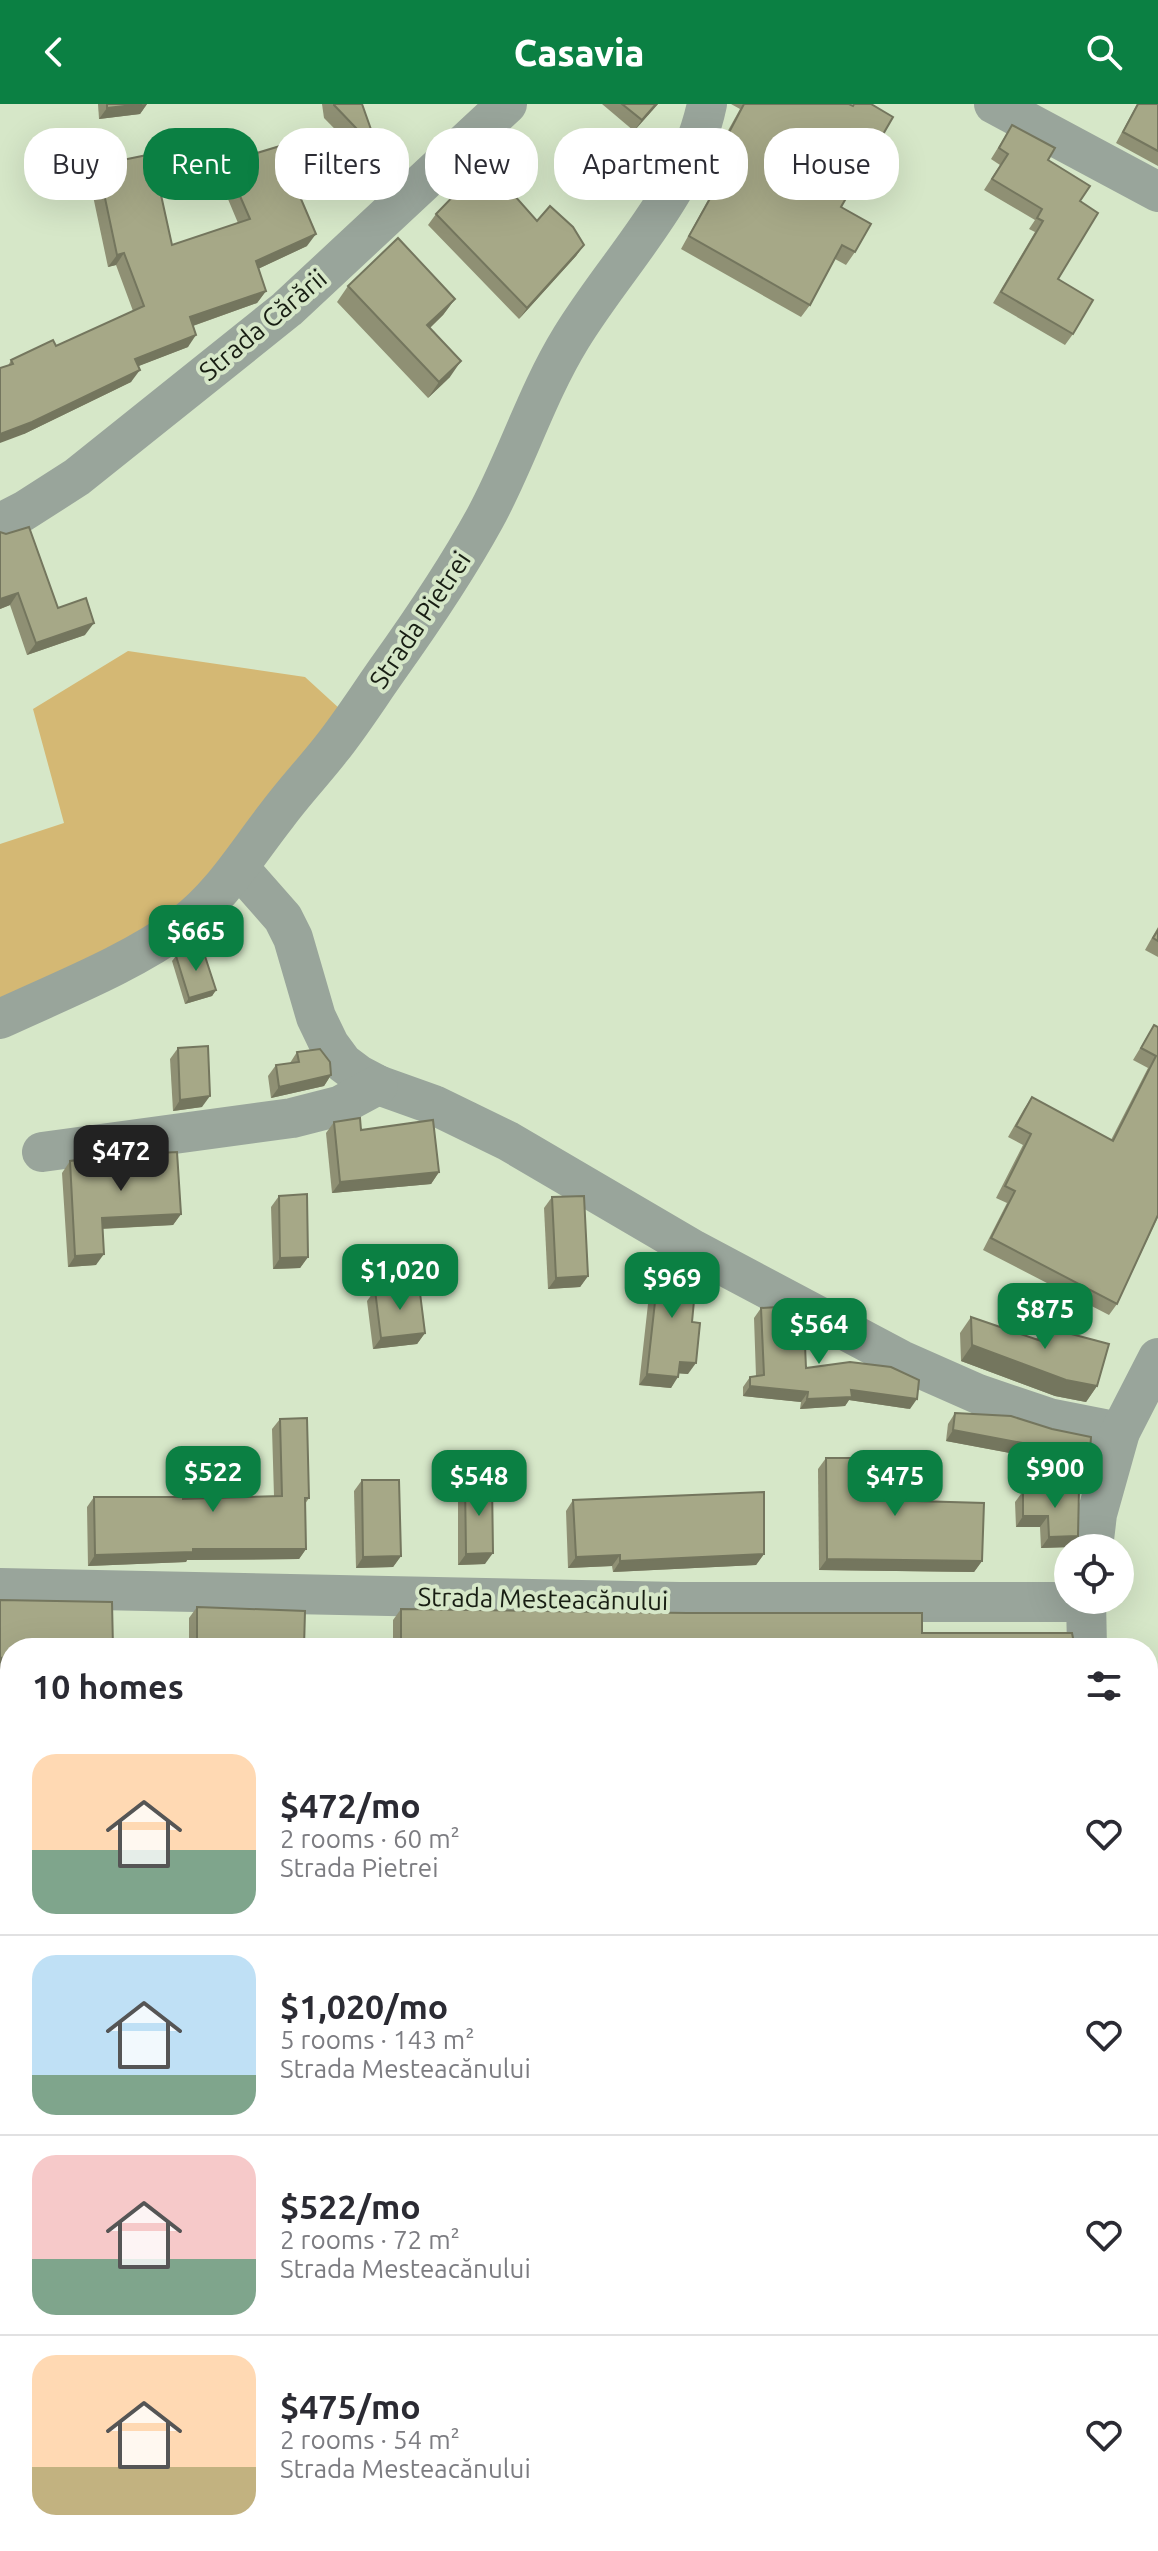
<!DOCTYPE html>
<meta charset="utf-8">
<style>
:root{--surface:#fff;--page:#f7f7f7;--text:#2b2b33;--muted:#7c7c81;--line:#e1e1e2;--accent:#0b8043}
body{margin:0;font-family:Ubuntu,sans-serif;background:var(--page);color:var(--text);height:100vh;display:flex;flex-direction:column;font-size:30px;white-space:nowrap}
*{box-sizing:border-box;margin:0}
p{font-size:26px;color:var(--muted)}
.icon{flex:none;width:44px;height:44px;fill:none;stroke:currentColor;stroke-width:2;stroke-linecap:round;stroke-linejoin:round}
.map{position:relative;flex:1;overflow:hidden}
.details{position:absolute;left:0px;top:1534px;width:1158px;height:914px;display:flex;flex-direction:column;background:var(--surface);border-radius:32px 32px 0 0;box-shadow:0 8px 32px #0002}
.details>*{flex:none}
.banner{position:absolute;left:24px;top:24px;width:1110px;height:72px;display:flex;gap:16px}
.controls{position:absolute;left:1054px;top:1430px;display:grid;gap:16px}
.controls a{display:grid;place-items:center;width:80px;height:80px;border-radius:50%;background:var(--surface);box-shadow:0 8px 32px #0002;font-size:40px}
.price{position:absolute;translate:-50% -68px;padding:0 18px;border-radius:16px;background:var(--accent);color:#fff;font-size:26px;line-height:52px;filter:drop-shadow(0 2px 4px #0008)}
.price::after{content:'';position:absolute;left:50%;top:48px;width:24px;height:18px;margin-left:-12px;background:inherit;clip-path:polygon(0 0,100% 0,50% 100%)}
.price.current{background:#222;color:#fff}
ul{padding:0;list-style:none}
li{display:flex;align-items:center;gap:24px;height:200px;padding:0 32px}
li+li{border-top:2px solid var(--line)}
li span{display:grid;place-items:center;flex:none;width:224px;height:160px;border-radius:24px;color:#555}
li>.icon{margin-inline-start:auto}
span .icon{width:96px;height:96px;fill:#fffc;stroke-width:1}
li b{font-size:34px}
h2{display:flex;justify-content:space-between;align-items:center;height:96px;padding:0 32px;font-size:34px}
.tag{padding:0 28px;border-radius:32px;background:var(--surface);box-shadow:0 8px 32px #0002;font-size:28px;line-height:72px}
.tag.current{background:var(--accent);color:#fff}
header{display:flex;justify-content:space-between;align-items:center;height:104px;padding:0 32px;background:var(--accent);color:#fff;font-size:36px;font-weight:800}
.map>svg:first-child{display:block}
.green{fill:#d4b874}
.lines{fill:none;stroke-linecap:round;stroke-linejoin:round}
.street{stroke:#99a59b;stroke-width:40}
.wall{fill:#8f9074}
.shaded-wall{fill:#74765e}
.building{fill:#a6a887;stroke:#74765e;stroke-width:2}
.labels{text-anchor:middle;stroke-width:8;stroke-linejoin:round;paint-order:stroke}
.street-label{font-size:26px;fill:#181e13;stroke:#d6e7c8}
</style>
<header><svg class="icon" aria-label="back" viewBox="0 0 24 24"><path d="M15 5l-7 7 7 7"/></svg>Casavia<svg class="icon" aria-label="search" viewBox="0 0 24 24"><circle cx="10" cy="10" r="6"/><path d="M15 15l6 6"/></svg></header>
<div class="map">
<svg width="1158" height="2447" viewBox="0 0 1158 2447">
<rect width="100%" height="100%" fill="#d6e7c8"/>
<path class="green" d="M128,547L305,573L340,605L225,759L162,823L0,900V740L64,719L33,605Z"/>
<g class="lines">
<g class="street">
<path d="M994,0L1158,88"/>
<path d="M0,419L24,407L77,373L287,205L507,0"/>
<path d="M239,764L283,814L293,834L316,913L329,940L343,959L359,971L378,981L434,1001L508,1037L694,1146L901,1256L978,1290L1049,1314L1120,1328"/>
<path d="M0,915C60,887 130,860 183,821C222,792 247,749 277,711C294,688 313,668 331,645C351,620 368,593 387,566C422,517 456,467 485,414C517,355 536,291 571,234C618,157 688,91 707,0"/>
<path d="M42,1048L292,1014L339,1002L378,981"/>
<path d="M1093,1444L1097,1410L1120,1328L1158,1254"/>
<path d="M0,1484L679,1498H1086"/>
<path d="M1086,1496L1087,1544"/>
<path d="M0,1789H10"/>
<path d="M0,2091H10"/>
<path d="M1148,2280L1158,2278"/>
<path d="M1116,2438V2447"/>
<path d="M0,2443L97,2438"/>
</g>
</g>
<g class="wall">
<path d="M98,0H147L140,10L99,15Z"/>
<path d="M322,0H362L379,48L370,61L324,14Z"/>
<path d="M602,0H658L634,27Z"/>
<path d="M731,0H849L852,2L853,0H871L841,103L855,148L846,161L835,155L810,201L801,213L681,145L730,56L716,48L740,5Z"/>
<path d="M1137,0H1158V62L1116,39Z"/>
<path d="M1012,21L1048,56L1080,97L1058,175L1073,230L1065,241L993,199L1035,128L1029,125L1035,116L984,86L1000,61L991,55Z"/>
<path d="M237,55L311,69L293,75L307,142L258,165L266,187L257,199L193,222L188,243L138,262L131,278L24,330L8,262L11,256L56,242L133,207L116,161L108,163L89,73L98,61L172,141L238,119L225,88L233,76L229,67Z"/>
<path d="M461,73L537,117L584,141L576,152L519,215L428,121L436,110L457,88L453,84Z"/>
<path d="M348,182L455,195L443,211L430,224L450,273L428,294L337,198Z"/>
<path d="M0,428L58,504L85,531L27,551L10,501L0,505Z"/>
<path d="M1158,823V853L1145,846Z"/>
<path d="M176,852L216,886L212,892L185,900L172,857Z"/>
<path d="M1154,921L1158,923V1113L1117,1200L1109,1211L983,1146L1007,1099L996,1094L1023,1041L1008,1033L1024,1005L1032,993L1111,1036L1148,964L1133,956Z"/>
<path d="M178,944L202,1003L173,1007L170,955Z"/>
<path d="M297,948L331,971L324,982L271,994L268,972L276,961L290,959Z"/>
<path d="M334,1018L361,1026L439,1068L431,1080L332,1089L326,1029Z"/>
<path d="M70,1057L181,1110L173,1121L102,1125L96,1161L68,1163L62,1069Z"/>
<path d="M279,1092L308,1153L300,1164L273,1165L271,1103Z"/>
<path d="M552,1093L588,1172L580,1183L548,1185L544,1104Z"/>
<path d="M647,1159L684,1175L688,1270L679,1269L671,1284L639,1281L648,1200L637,1199L640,1170Z"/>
<path d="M375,1186L425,1229L417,1240L373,1245L367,1197Z"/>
<path d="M761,1204L806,1264L910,1305L849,1296L845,1302L800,1305L801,1298L743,1292V1283L750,1273L756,1272L754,1214Z"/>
<path d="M971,1213L1036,1235L1045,1223L1097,1282L1086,1298L1055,1292L961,1257L960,1229Z"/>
<path d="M955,1309L1090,1346L1083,1357L1057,1358L946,1337L948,1320Z"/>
<path d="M280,1315L309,1394L305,1400L306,1445L299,1455L187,1456L186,1458L88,1462L87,1403L94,1393L183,1395L274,1392L272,1325Z"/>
<path d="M826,1354L863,1364L916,1397L982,1457L974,1468L819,1466L818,1365Z"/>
<path d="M362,1376L401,1452L393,1463L356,1464L354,1387Z"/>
<path d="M465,1378L485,1460L458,1461V1389Z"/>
<path d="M1079,1384L1070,1443L1041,1444L1040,1423H1016L1015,1398L1023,1387Z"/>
<path d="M573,1396L764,1450L756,1461L613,1468L612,1462L568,1464L566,1407Z"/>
<path d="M197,1503L304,1544H189V1514Z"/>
<path d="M401,1505L922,1529L1075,1544H393V1516Z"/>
<path d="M525,2438H633V2447H524L523,2440Z"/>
<path d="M713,2438H742V2447H706Z"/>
<rect x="883" y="2438" width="56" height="9"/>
<path d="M310,2439L311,2447H304Z"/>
</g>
<g class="shaded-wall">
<path d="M147,0L140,10L99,15L107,4Z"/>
<path d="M656,0H658L634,27L642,16Z"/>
<path d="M319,57L311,69L281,79L289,67Z"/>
<path d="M316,130L307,142L247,170L256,157Z"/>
<path d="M584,141L576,152L519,215L527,204Z"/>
<path d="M124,149L116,161L108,163L117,151Z"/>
<path d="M266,187L257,199L181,226L190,213Z"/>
<path d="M455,195L443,211L416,237L427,221Z"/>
<path d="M196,231L188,243L126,267L135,255Z"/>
<path d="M461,257L450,273L428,294L439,278Z"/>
<path d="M140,266L131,278L24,330L0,339V330Z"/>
<path d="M18,489L10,501L0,505V495Z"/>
<path d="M94,519L85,531L27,551L36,539Z"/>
<path d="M216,886L212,892L185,900L189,894Z"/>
<path d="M331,971L324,982L271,994L279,983Z"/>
<path d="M210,992L202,1003L173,1007L180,996Z"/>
<path d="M439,1068L431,1080L332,1089L340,1078Z"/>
<path d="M181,1110L173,1121L94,1125L102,1114Z"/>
<path d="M104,1150L96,1161L68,1163L75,1152Z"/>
<path d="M308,1153L300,1164L273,1165L280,1154Z"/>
<path d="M588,1172L580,1183L548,1185L556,1174Z"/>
<path d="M644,1188L656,1189L648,1200L637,1199Z"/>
<path d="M425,1229L417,1240L373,1245L381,1234Z"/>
<path d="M972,1241L1097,1282L1086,1298L1055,1292L961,1257Z"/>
<path d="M680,1258L696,1259L688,1270L672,1269Z"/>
<path d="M647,1270L678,1273L671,1284L639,1281Z"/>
<path d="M750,1282L808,1288L801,1298L743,1292Z"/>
<path d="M851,1286L917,1295L910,1305L849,1296L845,1302L800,1305L807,1295Z"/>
<path d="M953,1326L1090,1346L1083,1357L1057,1358L946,1337Z"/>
<path d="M1023,1412H1048L1040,1423H1016Z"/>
<path d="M1078,1432L1070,1443L1041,1444L1049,1433Z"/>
<path d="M193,1445H306L299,1455L187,1456L186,1458L88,1462L95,1451Z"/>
<path d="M493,1449L485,1460L458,1461L466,1450Z"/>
<path d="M764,1450L756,1461L613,1468L620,1457Z"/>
<path d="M620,1451L612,1462L568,1464L576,1453Z"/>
<path d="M401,1452L393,1463L356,1464L363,1453Z"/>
<path d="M827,1455L982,1457L974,1468L819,1466Z"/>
<path d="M10,1553V1564H0L1,1554Z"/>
<path d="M0,1702H7L0,1712Z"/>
<rect x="0" y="1891" width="10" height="11"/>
<path d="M0,2015L10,2016V2027H0Z"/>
<path d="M0,2389H10V2401L0,2400Z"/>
</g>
<g class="building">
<path d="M107,0H142L107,4Z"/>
<path d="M334,0H362L379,48L334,1Z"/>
<path d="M622,0H656L642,16Z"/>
<path d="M744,0H849L853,2L854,0H871L893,13L841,103L871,120L855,148L842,141L810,201L689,132L739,43L725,36Z"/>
<path d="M1138,0H1158V47L1123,28Z"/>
<path d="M1012,21L1055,44L1048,56L1090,82L1080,97L1098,109L1058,175L1093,196L1073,230L1001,188L1043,117L1037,114L1042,105L992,75L1008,50L999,44Z"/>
<path d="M300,36L319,57L289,67L316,130L256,157L266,187L190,213L196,231L135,255L140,266L32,318L0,330V264L13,260L11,256L53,236L56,242L144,202L124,149L117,151L98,61L152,50L172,141L250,115L233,76L245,72L237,55Z"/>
<path d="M482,55L537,117L550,102L573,123L584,141L527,204L436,110L466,79L461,73Z"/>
<path d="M398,134L455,195L427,221L461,257L439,278L348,182Z"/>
<path d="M29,423L58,504L86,494L94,519L36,539L18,489L0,495V428L6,430Z"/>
<path d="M1158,826V837L1153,834Z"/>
<path d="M202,843L216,886L189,894L176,852Z"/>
<path d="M1154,921L1158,923V1111L1117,1200L991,1134L1015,1087L1005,1082L1031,1030L1016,1022L1032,993L1113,1037L1156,952L1141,944Z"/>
<path d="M208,942L210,992L180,996L178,944Z"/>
<path d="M320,945L330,958L331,971L279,983L276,961L299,958L297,948Z"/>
<path d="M360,1014L361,1026L433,1016L439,1068L340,1078L334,1018Z"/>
<path d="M177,1048L181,1110L102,1114L104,1150L75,1152L70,1057L118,1051Z"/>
<path d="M307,1090L308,1153L280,1154L279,1092Z"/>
<path d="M584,1092L588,1172L556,1174L552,1093Z"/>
<path d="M647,1159L686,1162L684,1175L696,1176L692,1218L700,1219L696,1259L680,1258L678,1273L647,1270L656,1189L644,1188Z"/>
<path d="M419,1181L425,1229L381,1234L375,1186Z"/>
<path d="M778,1203L804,1217L806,1264L850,1258L891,1263L919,1276L917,1295L851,1286L852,1293L807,1295L808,1288L750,1282V1273L764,1271L761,1204Z"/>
<path d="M971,1213L1041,1237L1045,1223L1109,1240L1097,1282L1066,1276L972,1241Z"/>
<path d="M955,1309L1011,1312L1052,1325L1091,1333L1090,1346L1065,1347L953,1326Z"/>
<path d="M307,1314L309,1394H305L306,1445H193V1448L95,1451L94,1393H183V1395L282,1392L280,1315Z"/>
<path d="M826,1354H862L863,1364L915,1363L916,1397L984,1399L982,1457L827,1455Z"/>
<path d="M362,1376H399L401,1452L363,1453Z"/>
<path d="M465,1378H492L493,1449L466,1450Z"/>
<path d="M1079,1384L1078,1432L1049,1433L1048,1412H1023V1387Z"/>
<path d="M764,1388V1450L620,1457V1451L576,1453L573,1396Z"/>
<path d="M0,1496L112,1498L113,1544H10V1553L1,1554L0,1567Z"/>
<path d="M197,1503L305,1507L304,1544H197Z"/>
<path d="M401,1505L687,1509H922V1529H1072L1075,1544H401Z"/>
<path d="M0,1630H10V1665H9L7,1702H0Z"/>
<rect x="0" y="1808" width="10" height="83"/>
<path d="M0,1971H10V2016L0,2015Z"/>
<path d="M0,2326L10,2327V2389H0Z"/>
<path d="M322,2438H362L363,2447H311L310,2439Z"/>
<rect x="531" y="2438" width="102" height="9"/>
<path d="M714,2438H742V2447H715Z"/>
<path d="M891,2438H939V2447H892Z"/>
<path d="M257,2445V2447H210Z"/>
</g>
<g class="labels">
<g class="street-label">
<text transform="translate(263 221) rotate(-40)" y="9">Strada Cărării</text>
<text transform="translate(420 516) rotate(-56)" y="9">Strada Pietrei</text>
<text transform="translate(543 1495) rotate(1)" y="9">Strada Mesteacănului</text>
</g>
</g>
</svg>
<div class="controls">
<a><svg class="icon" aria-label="locate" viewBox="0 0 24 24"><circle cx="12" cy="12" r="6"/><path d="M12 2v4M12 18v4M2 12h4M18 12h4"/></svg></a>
</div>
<b class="price" style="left:196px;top:869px">$665</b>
<b class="price current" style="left:121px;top:1089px">$472</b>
<b class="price" style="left:400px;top:1208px">$1,020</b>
<b class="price" style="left:672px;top:1216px">$969</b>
<b class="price" style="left:1045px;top:1247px">$875</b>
<b class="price" style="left:819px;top:1262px">$564</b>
<b class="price" style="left:1055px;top:1406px">$900</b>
<b class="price" style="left:213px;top:1410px">$522</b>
<b class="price" style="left:479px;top:1414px">$548</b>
<b class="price" style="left:895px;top:1414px">$475</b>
<div class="banner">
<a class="tag">Buy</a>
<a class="tag current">Rent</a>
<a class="tag">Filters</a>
<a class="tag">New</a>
<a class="tag">Apartment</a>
<a class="tag">House</a>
</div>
<section class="details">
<h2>10 homes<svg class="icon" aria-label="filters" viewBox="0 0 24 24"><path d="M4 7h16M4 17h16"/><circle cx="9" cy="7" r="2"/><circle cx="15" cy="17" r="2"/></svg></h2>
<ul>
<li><span style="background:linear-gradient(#ffd9b3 60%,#7fa58c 0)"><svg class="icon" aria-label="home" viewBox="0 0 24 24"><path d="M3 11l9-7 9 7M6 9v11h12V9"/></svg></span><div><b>$472/mo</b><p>2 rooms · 60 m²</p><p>Strada Pietrei</p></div><svg class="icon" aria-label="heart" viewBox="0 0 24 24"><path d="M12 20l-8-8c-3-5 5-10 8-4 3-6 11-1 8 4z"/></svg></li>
<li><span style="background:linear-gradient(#bfe0f5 75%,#7fa58c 0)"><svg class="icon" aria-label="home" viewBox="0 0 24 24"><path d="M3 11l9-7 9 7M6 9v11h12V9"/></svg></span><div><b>$1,020/mo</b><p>5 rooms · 143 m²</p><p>Strada Mesteacănului</p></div><svg class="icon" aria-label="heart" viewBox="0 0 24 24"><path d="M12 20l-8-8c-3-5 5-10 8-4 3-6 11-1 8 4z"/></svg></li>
<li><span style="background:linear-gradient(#f6c9c9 65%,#7fa58c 0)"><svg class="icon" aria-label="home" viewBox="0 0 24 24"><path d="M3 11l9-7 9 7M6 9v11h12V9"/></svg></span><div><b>$522/mo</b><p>2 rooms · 72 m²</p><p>Strada Mesteacănului</p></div><svg class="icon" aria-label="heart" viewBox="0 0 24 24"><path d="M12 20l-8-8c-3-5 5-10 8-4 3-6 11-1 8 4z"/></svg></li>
<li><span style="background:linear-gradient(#ffd9b3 70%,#c2b280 0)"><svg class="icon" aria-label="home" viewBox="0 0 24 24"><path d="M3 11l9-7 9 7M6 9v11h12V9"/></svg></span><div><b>$475/mo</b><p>2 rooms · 54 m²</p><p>Strada Mesteacănului</p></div><svg class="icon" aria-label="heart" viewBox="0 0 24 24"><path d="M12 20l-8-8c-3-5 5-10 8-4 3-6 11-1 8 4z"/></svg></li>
</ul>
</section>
</div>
